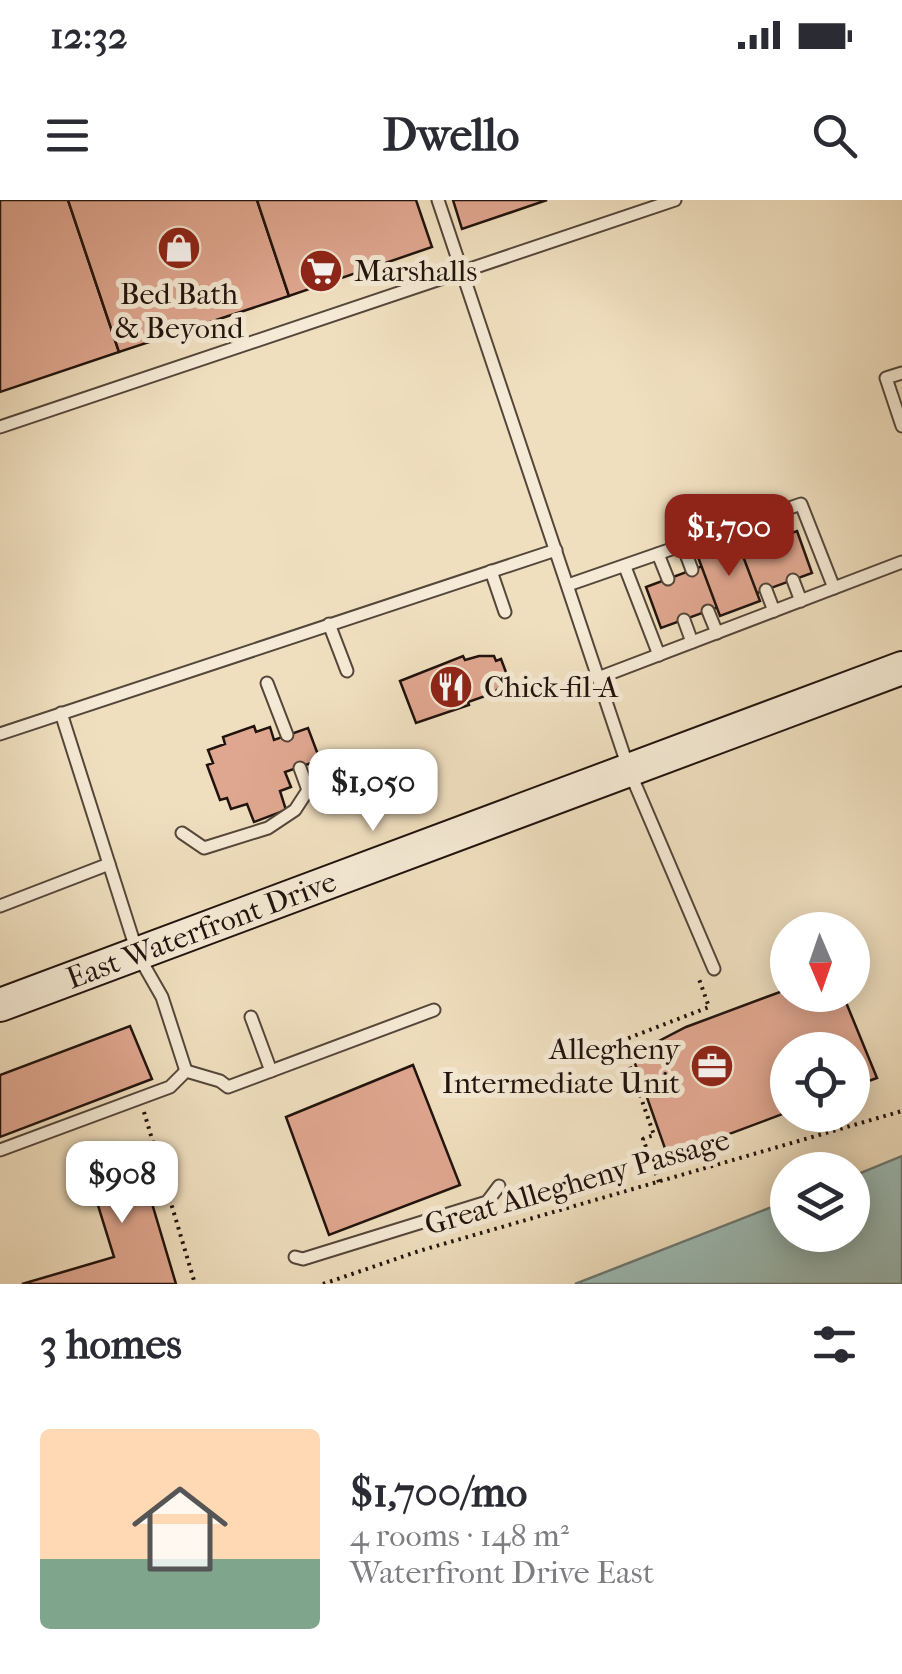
<!DOCTYPE html>
<meta charset="utf-8">
<style>
:root{--surface:#fff;--page:#f7f7f7;--text:#2b2b33;--muted:#7c7c81;--accent:#8f2418}
body{margin:0;font-family:"IM FELL French Canon",serif;background:var(--page);color:var(--text);height:100vh;display:flex;flex-direction:column;font-size:38px;white-space:nowrap}
*{box-sizing:border-box;margin:0}
p{font-size:32px;color:var(--muted)}
.icon{flex:none;width:55px;height:55px;fill:none;stroke:currentColor;stroke-width:2;stroke-linecap:round;stroke-linejoin:round}
.map{position:relative;height:1084px;overflow:hidden}
.drawer{display:flex;flex-direction:column;background:var(--surface);flex:1}
.drawer>*{flex:none}
.needle{width:65px;rotate:178deg}
.controls{position:absolute;left:770px;top:712px;display:grid;gap:20px}
.controls a{display:grid;place-items:center;width:100px;height:100px;border-radius:50%;background:var(--surface);box-shadow:0 5px 25px #0003;font-size:50px}
.price{position:absolute;translate:-50% -85px;padding:0 22px;border-radius:20px;background:#fff;color:#222;font-size:32px;line-height:65px;filter:drop-shadow(0 2px 5px #0008)}
.price::after{content:'';position:absolute;left:50%;top:60px;width:30px;height:22px;margin-left:-15px;background:inherit;clip-path:polygon(0 0,100% 0,50% 100%)}
.price.selected{background:var(--accent);color:#fff}
ul{padding:0;list-style:none}
li{display:flex;align-items:center;gap:30px;height:250px;padding:0 40px}
li span{display:grid;place-items:center;flex:none;width:280px;height:200px;border-radius:10px;color:#555}
li>.icon{margin-inline-start:auto}
span .icon{width:120px;height:120px;fill:#fffc;stroke-width:1}
li b{font-size:42px}
h2{display:flex;justify-content:space-between;align-items:center;height:120px;padding:0 40px;font-size:42px}
.status{display:flex;justify-content:space-between;align-items:center;height:70px;padding:0 50px;background:var(--surface);direction:ltr}
.status svg{height:28px;fill:currentColor}
header{display:flex;justify-content:space-between;align-items:center;height:130px;padding:0 40px;background:var(--surface);font-size:45px;font-weight:700}
.map>svg:first-child{display:block}
.water{fill:#9bbcb7;stroke:#6a7873;stroke-width:2.5}
.building{fill:#e0a790;stroke:#20130d;stroke-width:2.5}
.lines{fill:none;stroke-linecap:round;stroke-linejoin:round}
.lane-casing{stroke:#54463a;stroke-width:15}
.secondary-casing{stroke:#20130d;stroke-width:36}
.path{stroke:#20130d;stroke-width:4;stroke-dasharray:2.5 5;stroke-linecap:butt}
.lane{stroke:#f5ead5;stroke-width:11}
.secondary{stroke:#f5ead5;stroke-width:32}
.labels{text-anchor:middle;stroke-width:10;stroke-linejoin:round;paint-order:stroke}
.poi-label{font-size:30px;fill:#20130d;stroke:#f5ead5;text-anchor:start}
.street-label{font-size:30px;fill:#20130d;stroke:#f5ead5}
</style>
<div class="status"><b>12:32</b><svg viewBox="0 0 49 12"><path d="M0 12V9h3v3zM5 12V6h3v6zM10 12V3h3v9zM15 12V0h3v12zM26 1h20v11H26zM47 4h2v5h-2z"/></svg></div>
<header><svg class="icon" aria-label="menu" viewBox="0 0 24 24"><path d="M4 6h16M4 12h16M4 18h16"/></svg>Dwello<svg class="icon" aria-label="search" viewBox="0 0 24 24"><circle cx="10" cy="10" r="6"/><path d="M15 15l6 6"/></svg></header>
<div class="map">
<svg width="902" height="1084" viewBox="0 0 902 1084">
<rect width="100%" height="100%" fill="#f0dfbf"/>
<filter id="stains"><feTurbulence type="fractalNoise" baseFrequency=".002" numOctaves="4"/><feColorMatrix values="0 0 0 0 .2 0 0 0 0 .09 0 0 0 0 .02 0 0 0 .5 -.17"/></filter>
<radialGradient id="worn" r=".72"><stop offset=".6" stop-color="#630" stop-opacity="0"/><stop offset="1" stop-color="#630" stop-opacity=".3"/></radialGradient>
<path class="water" d="M902,956V1084H575L787,1001L788,1035H852L853,976Z"/>
<g class="building">
<path d="M0,0H68L119,152L0,192Z"/>
<path d="M68,0H257L289,96L119,152Z"/>
<path d="M257,0H416L432,47L289,96Z"/>
<path d="M453,0H547L462,29Z"/>
<path d="M797,331L812,373L661,428L646,387Z"/>
<path d="M738,343L760,401L720,416L698,357Z"/>
<path d="M463,456L465,460L479,456H494L496,461L501,459L507,475L503,477L505,482L494,493L468,502L469,505L416,523L400,481Z"/>
<path d="M254,526L256,532L270,527L274,540L308,528L320,560L285,572L291,587L280,591L286,610L254,622L247,604L231,609L227,598L220,600L207,565L213,563L208,550L225,544L223,537Z"/>
<path d="M788,789V795H843L877,878L852,887V850H788V912L668,957L632,855L686,827Z"/>
<path d="M130,826L152,879L0,937V875Z"/>
<path d="M413,865L460,985L329,1035L286,917Z"/>
<path d="M134,943L176,1084H22L114,1057L83,957Z"/>
</g>
<g class="lines">
<g class="lane-casing">
<g id="lane">
<path d="M438,0L629,570L714,769"/>
<path d="M902,173L886,178L902,226"/>
<path d="M0,227L675,0"/>
<path d="M767,316L776,339"/>
<path d="M741,326L749,348"/>
<path d="M683,346L692,370"/>
<path d="M658,354L668,379"/>
<path d="M625,367L659,455"/>
<path d="M491,371L505,412"/>
<path d="M793,380L801,401"/>
<path d="M568,385L801,304L834,388"/>
<path d="M766,390L774,411"/>
<path d="M708,411L717,433"/>
<path d="M684,420L692,442"/>
<path d="M329,424L347,471"/>
<path d="M598,478L902,362"/>
<path d="M267,483L287,535"/>
<path d="M61,513L138,755L162,797L186,871"/>
<path d="M0,534L556,350"/>
<path d="M182,633L204,648L268,628L295,610L308,590L300,568"/>
<path d="M0,706L109,664"/>
<path d="M251,817L271,871"/>
<path d="M0,950L170,887L186,871L220,881L228,887L434,810"/>
<path d="M295,1057L303,1059L487,1002L499,986"/>
</g>
</g>
<g class="secondary-casing">
<g id="secondary">
<path id="s1" d="M0,805L902,468"/>
</g>
</g>
<g class="path">
<path d="M144,912L195,1084"/>
<path d="M659,982L643,939L654,935L621,841L709,807L699,779"/>
<path d="M323,1084L419,1051L902,911"/>
</g>
<use href="#lane" class="lane"/>
<use href="#secondary" class="secondary"/>
</g>
<defs>
<g id="shop-disc" transform="scale(2.25)"><circle r="9.5" fill="#8f2418" stroke="#f5ead5"/><path d="M-5-2.5h2.3a2.7 3.5 0 0 1 5.4 0H5L5.5 6h-11ZM-1.5-2.5h3a1.5 2.3 0 0 0-3 0Z" fill="#fff"/></g>
<g id="supermarket-disc" transform="scale(2.25)"><circle r="9.5" fill="#8f2418" stroke="#f5ead5"/><path d="M-6-5.5h2.5l.6 2H6L4.5 2H-2.5L-4.4-4H-6ZM-1.5 3.2a1.3 1.3 0 1 0 .1 0ZM3 3.2a1.3 1.3 0 1 0 .1 0Z" fill="#fff"/></g>
<g id="restaurant-disc" transform="scale(2.25)"><circle r="9.5" fill="#8f2418" stroke="#f5ead5"/><path d="M-5-6h1v4h1v-4h1v4h1v-4h1v5L-1.5 .5V6h-2V.5L-5-1ZM5-6V6H3V1.5H1.5Q1.5-4 5-6Z" fill="#fff"/></g>
<g id="office-disc" transform="scale(2.25)"><circle r="9.5" fill="#8f2418" stroke="#f5ead5"/><path d="M-6-3h4V-5.5h4V-3h4V5H-6ZM-1-4.5V-3h2v-1.5ZM-6 0V1H6V0Z" fill="#fff"/></g>
</defs>
<g fill-rule="evenodd">
<use href="#shop-disc" x="179" y="48"/>
<use href="#supermarket-disc" x="321" y="71"/>
<use href="#restaurant-disc" x="451" y="487"/>
<use href="#office-disc" x="712" y="866"/>
</g>
<g class="labels">
<g class="poi-label">
<text x="354" y="81">Marshalls</text>
<text x="179" y="104" text-anchor="middle">Bed Bath<tspan x="179" dy="34">&amp; Beyond</tspan></text>
<text x="484" y="497">Chick-fil-A</text>
<text x="680" y="859" text-anchor="end">Allegheny<tspan x="680" dy="34">Intermediate Unit</tspan></text>
</g>
<g class="street-label">
<text dy="10" stroke="none"><textPath href="#s1" startOffset="215">East Waterfront Drive</textPath></text>
<text transform="translate(577 982) rotate(-16)" y="10">Great Allegheny Passage</text>
</g>
</g>
<rect width="100%" height="100%" filter="url(#stains)"/>
<rect width="100%" height="100%" fill="url(#worn)"/>
</svg>
<div class="controls">
<a><svg class="needle" viewBox="-14 -14 28 28"><path d="M0-13l5 13h-10z" fill="#e53935"/><path d="M0 13l5-13h-10z" fill="#7c7c81"/></svg></a>
<a><svg class="icon" aria-label="locate" viewBox="0 0 24 24"><circle cx="12" cy="12" r="6"/><path d="M12 2v4M12 18v4M2 12h4M18 12h4"/></svg></a>
<a><svg class="icon" aria-label="layers" viewBox="0 0 24 24"><path d="M12 4l9 5-9 5-9-5zM3 14l9 5 9-5"/></svg></a>
</div>
<b class="price selected" style="left:729px;top:379px">$1,700</b>
<b class="price" style="left:373px;top:634px">$1,050</b>
<b class="price" style="left:122px;top:1026px">$908</b>
</div>
<section class="drawer">
<h2>3 homes<svg class="icon" aria-label="filters" viewBox="0 0 24 24"><path d="M4 7h16M4 17h16"/><circle cx="9" cy="7" r="2"/><circle cx="15" cy="17" r="2"/></svg></h2>
<ul>
<li><span style="background:linear-gradient(#ffd9b3 65%,#7fa58c 0)"><svg class="icon" aria-label="home" viewBox="0 0 24 24"><path d="M3 11l9-7 9 7M6 9v11h12V9"/></svg></span><div><b>$1,700/mo</b><p>4 rooms · 148 m²</p><p>Waterfront Drive East</p></div></li>
</ul>
</section>
